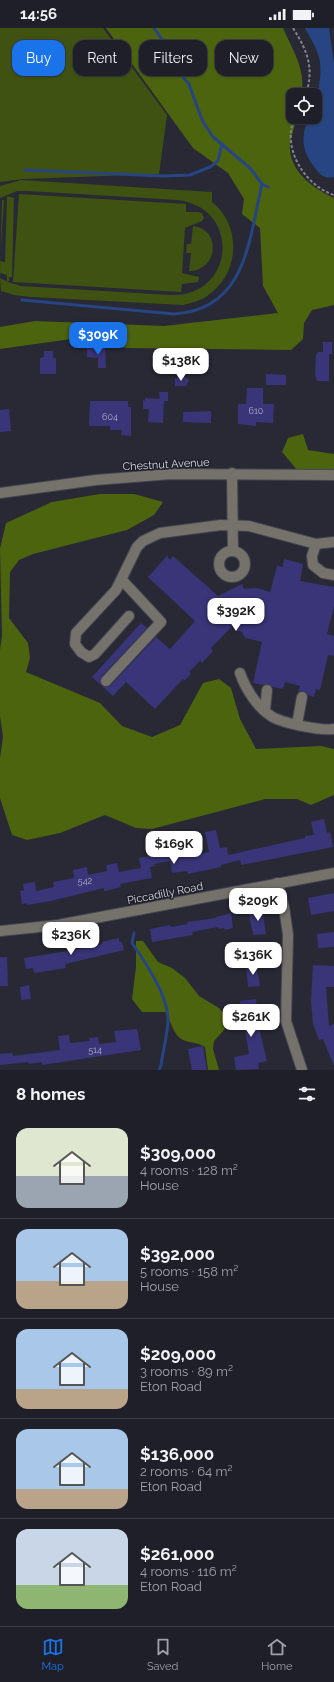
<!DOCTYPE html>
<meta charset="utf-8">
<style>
:root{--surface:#1e1f28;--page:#262730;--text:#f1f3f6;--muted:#a1a2a8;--line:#3c3d45;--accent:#1a73e8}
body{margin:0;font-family:Raleway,sans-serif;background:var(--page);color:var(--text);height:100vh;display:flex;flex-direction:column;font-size:15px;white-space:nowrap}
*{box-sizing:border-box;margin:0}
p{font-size:13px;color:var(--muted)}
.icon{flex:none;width:22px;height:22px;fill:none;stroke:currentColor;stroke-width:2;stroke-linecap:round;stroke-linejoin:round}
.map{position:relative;height:1042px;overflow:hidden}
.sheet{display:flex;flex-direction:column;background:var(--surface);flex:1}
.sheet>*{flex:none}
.hud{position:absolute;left:12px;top:12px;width:310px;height:36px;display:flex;gap:8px}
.tools{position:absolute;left:286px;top:60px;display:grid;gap:8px}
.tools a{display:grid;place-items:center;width:36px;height:36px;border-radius:8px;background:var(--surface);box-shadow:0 1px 3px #0004,0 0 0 1px var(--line);font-size:20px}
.price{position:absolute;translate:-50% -34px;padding:0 9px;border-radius:8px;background:#fff;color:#222;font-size:13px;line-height:26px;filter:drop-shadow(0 1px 2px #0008)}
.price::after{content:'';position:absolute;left:50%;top:24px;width:12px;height:9px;margin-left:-6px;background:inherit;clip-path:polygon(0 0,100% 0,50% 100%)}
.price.current{background:var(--accent);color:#fff}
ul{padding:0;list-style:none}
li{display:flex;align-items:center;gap:12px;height:100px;padding:0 16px}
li+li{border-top:1px solid var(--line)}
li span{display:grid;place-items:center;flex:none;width:112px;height:80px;border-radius:12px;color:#555}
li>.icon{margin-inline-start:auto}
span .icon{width:48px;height:48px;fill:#fffc;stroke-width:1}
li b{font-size:17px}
h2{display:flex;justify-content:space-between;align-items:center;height:48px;padding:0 16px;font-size:17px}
.pill{padding:0 14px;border-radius:12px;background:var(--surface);box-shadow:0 1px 3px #0004,0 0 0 1px var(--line);font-size:14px;line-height:36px}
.pill.current{background:var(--accent);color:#fff}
.status{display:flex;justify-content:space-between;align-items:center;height:28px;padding:0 20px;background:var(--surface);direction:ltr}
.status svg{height:11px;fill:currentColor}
.dock{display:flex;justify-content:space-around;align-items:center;height:56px;border-top:1px solid var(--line);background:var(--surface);font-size:11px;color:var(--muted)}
.dock a{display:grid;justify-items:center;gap:2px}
.dock .current{color:var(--accent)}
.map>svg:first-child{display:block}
.green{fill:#3f5212}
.forest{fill:#4d640f}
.water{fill:#264582}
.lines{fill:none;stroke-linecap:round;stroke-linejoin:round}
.stream{stroke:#264582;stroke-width:3}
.building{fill:#393578}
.minor-casing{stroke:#444550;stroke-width:12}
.path{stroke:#82838d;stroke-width:2;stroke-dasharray:3 2;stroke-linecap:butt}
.minor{stroke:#75726c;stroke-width:10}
.labels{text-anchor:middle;stroke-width:3;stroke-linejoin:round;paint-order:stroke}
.number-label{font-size:9px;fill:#b0afc6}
.street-label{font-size:11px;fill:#d7d8e0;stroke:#1f1f2b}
</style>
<div class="status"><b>14:56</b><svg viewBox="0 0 49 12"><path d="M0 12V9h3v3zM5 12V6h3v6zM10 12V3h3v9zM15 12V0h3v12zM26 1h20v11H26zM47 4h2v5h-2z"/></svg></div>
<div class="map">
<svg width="334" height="1042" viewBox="0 0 334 1042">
<rect width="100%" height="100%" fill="#282935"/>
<g class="green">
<path d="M0,0H103L167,87L159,146L23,151L0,154Z"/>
<path d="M21,152L212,164V174C243,199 239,247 207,268C200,273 191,275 183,277L31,269L14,267L1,263L0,250L8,254L21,258L170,267C235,270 242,180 178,172L28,163H17L0,170V158Z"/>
<path d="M19,166L186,176V184H198L202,185L204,190L202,193L185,200L182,245L199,249L198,254L182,256L181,264L13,254Z"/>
<path d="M7,168L14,170L12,249H9V253H7V247L0,245L2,172H4L0,233L5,234Z"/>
<path d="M193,198C222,201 218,243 189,243L191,225H186L187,216H191Z"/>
</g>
<g class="forest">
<path d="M106,0H283C292,21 307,43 301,67H293V89H297C295,99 289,112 290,122C292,146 315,161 334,170V277L312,282L304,295L303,311L291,322L127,320L78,310L0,321V299L35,293L164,298L278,285L263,258L260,200L242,186L244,171L228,145L193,120Z"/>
<path d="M303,406L308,422L334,426V443H298L282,424L288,410Z"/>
<path d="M100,466H134L163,474L154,487L127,502L33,526L19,532L10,544L9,590L28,615L30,630L26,644L100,675L122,698L152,709L180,697L203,655L219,651L231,660L240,691L256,721L321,718L334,721V767L311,777L297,771H265L152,801L136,800L105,787L60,805L27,812L12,807L0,770V730L3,709L0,688V622L2,608L0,521L6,495L52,474Z"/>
<path d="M136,913H143L158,934L172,940L185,950L199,968L219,980L225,987L227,995L224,1002L214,1013L213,1021L219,1042H208L205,1019C198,1014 190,1015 183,1012C174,1008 170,992 166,984H142L132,971L136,939Z"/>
</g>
<path class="water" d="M305,0H329L334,35V149C325,151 321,148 316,141C302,124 300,110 309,89H315C315,68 325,46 318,26C315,17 309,8 305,0Z"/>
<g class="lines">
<g class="stream">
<path d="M154,0L169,21L176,41L189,56L202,92L213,109L250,140L262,156L268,159"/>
<path d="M25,142L163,148L190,147L210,139L218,133L222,116"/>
<path d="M22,272L174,286C246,282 249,212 262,156"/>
<path d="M134,905L132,915C146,935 169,969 168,994C167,1008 163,1023 161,1037L159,1042"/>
</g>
</g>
<g class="building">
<path d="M323,314H332V326H329V353H317L315,347L316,327L318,324H323Z"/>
<path d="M92,319H105L106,340H98V330L87,329V320H92Z"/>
<path d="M44,323H53V330H56V346H40V330L44,329Z"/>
<path d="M266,346L286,347V357H266Z"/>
<path d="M185,349L189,352L186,358H175V350Z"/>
<path d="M247,360H263V376H274L273,395L256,394V398L238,396V376H246Z"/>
<path d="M159,364H168V373H164L163,395L148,394L149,381H143V372L145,373V370L160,371Z"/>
<path d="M90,373H128V379H131V408L121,407L122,402H110V398H89Z"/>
<path d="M9,381L11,403L0,404V382Z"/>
<path d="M211,383V395L183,394V384Z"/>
<path d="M167,528L170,532L173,528L218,568L242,556L244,561L257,560L270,564L277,538L283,539L284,531L303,536L300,553L334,559V578L327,606L334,608V628L328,627L320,662L316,661L314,669L308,667L304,663L298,664L300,658L285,654L283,661L273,659L268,656L263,657L253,655L262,614L245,610L242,604L234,602L236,594L211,620L213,623L202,635L200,633L189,644L191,646L185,652L183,651L155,681L126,654L113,668L92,649L141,595L147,600L101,649L100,655L102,658L108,659L111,657L156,609L170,621L195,593L148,549Z"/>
<path d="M324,791L327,805L330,804L333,819L241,837L240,832L221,837V839L188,846L187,843L172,845L170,833L154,836L155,838L150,839L152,850L120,856L121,859L114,861L104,863V860L51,873L27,877V875L22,876L20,863L24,862L23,856L35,854L36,863L54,859L53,854L74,850L73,842L87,839L88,847L107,843L106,837L117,835L119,844L141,840L139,830L150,828L149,818L157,816L159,825L183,820L186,829L209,824L205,804L216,802L220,820L227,819L228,827L305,810V808L314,807L311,794Z"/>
<path d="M334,865V883L311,887L308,870Z"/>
<path d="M262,881L266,906L253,907L249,886H251V882Z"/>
<path d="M231,885L233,900L225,902L224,900L219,901L218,899L192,904L193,907L152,914L150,901L170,897L171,899L188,896L187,894L216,890V889Z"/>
<path d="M334,904V919L318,920L317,906Z"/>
<path d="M119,910V914H122L124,922L65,936L66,940L34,945L33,940L26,941L24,930L74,922L102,916V914Z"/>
<path d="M0,929H7L8,958H0Z"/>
<path d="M256,936L260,958L248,959L246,937Z"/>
<path d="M313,937L334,938V959H326L329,998L334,996V1038L323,1011L319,1012L313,996L311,973Z"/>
<path d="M29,957L31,971L21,972L20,959Z"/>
<path d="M256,971L258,988H256L267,1033L258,1035L259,1041L236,1042L234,1029L249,1026L240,973Z"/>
<path d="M137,1001L141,1022L42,1037V1034L29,1036L28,1034L0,1037V1026L13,1025V1028L60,1022L58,1008L69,1007L70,1015L90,1013L89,1010L98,1009L99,1016L116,1014L114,1003Z"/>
<path d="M203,1018L207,1042H192L188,1021Z"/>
</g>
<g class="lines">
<g class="minor-casing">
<g id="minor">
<path d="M232,445L233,523"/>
<path d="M0,465L96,452L171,446L334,447"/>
<path d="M316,516L312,528L313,537L323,545L334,547"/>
<circle cx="232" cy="536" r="13"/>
<path d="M129,588L95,626L89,629L81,624L75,616L76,605L116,562L137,519L143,513L160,505L221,497L249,498L316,516L334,514"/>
<path d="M240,645C245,660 257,679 271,688C281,695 321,703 334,701"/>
<path d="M106,653L161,594L122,552"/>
<path d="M265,682L267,662"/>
<path d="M297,696L302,669"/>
<path d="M277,855L284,879L288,907L286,993L302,1042"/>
<path d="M0,903L58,897L334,845"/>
</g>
</g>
<g class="path">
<path d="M293,0C308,24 314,39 306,67"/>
<path d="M298,89C295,93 291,98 291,103C288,130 309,159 334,167"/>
</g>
<use href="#minor" class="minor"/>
</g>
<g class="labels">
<g class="number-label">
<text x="256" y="386">610</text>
<text x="110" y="392">604</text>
<text x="85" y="856">542</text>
<text x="95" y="1025">514</text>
</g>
<g class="street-label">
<text transform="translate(166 436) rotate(-3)" y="4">Chestnut Avenue</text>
<text transform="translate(165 865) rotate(-11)" y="4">Piccadilly Road</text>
</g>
</g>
</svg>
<div class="tools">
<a><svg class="icon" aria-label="locate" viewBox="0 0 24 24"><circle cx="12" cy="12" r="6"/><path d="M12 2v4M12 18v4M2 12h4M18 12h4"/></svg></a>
</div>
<b class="price current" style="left:98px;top:328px">$309K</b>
<b class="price" style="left:181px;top:354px">$138K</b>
<b class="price" style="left:236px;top:604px">$392K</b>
<b class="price" style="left:174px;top:837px">$169K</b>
<b class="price" style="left:258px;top:894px">$209K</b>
<b class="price" style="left:71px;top:928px">$236K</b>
<b class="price" style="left:253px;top:948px">$136K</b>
<b class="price" style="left:251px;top:1010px">$261K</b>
<div class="hud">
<a class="pill current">Buy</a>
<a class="pill">Rent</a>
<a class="pill">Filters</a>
<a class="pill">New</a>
</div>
</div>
<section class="sheet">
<h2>8 homes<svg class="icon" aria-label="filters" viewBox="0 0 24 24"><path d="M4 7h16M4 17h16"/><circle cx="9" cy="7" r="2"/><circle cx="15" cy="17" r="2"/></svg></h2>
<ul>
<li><span style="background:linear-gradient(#dfe7d0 60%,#9aa5b1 0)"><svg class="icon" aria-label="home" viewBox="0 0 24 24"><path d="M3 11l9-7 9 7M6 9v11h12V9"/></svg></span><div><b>$309,000</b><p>4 rooms · 128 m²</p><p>House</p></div></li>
<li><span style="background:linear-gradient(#a9c7e8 65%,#b9a48a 0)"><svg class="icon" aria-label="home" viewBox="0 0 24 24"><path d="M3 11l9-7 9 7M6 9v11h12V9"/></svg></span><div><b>$392,000</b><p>5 rooms · 158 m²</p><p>House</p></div></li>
<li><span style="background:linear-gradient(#a9c7e8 75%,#b9a48a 0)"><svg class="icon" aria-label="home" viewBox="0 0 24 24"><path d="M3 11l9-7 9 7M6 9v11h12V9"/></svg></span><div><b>$209,000</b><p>3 rooms · 89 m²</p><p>Eton Road</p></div></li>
<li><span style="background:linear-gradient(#a9c7e8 75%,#b9a48a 0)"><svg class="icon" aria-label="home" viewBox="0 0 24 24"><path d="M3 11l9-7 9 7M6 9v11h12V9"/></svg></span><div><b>$136,000</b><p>2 rooms · 64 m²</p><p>Eton Road</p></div></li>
<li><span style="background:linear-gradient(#c9d6e8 70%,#8fb573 0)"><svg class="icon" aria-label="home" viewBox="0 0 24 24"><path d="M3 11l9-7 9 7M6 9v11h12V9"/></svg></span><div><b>$261,000</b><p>4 rooms · 116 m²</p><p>Eton Road</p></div></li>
</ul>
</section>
<nav class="dock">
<a class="current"><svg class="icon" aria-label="map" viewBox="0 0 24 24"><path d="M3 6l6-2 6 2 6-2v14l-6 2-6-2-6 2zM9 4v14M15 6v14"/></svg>Map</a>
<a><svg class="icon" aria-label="saved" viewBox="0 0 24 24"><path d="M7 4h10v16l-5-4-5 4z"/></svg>Saved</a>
<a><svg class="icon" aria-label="home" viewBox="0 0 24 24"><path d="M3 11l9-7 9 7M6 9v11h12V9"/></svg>Home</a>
</nav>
